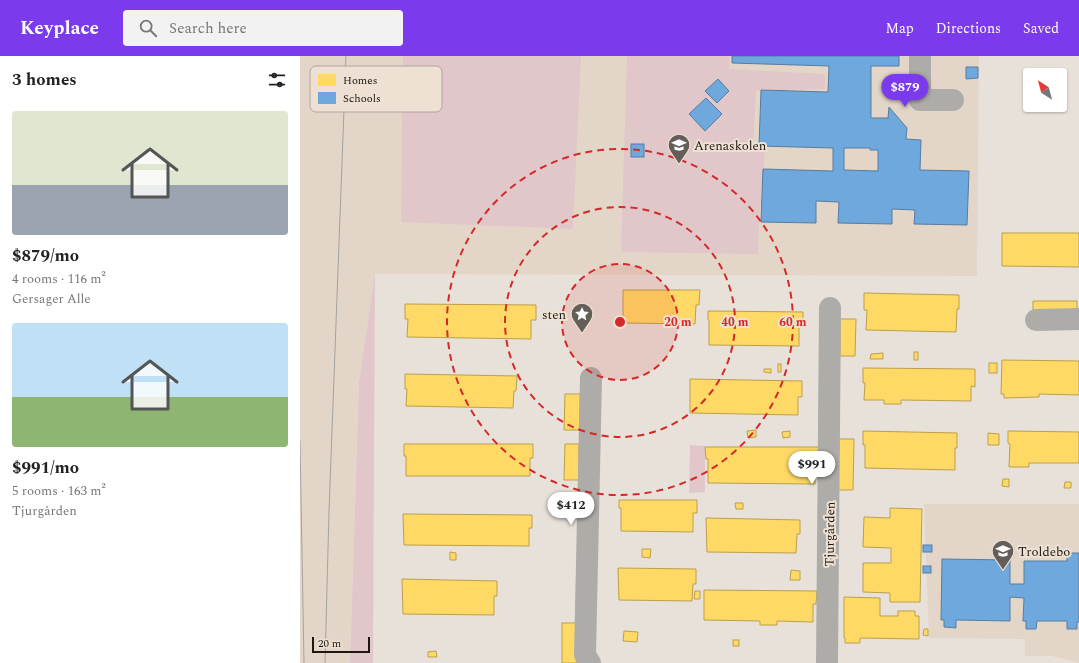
<!DOCTYPE html>
<meta charset="utf-8">
<style>
:root{--surface:#fff;--page:#f2f2f2;--text:#222;--muted:#767676;--accent:#7c3aed}
body{margin:0;font-family:Spectral,serif;background:var(--page);color:var(--text);height:100vh;display:flex;flex-direction:column;font-size:15px;white-space:nowrap}
*{box-sizing:border-box;margin:0}
p{font-size:13px;color:var(--muted)}
.icon{flex:none;width:22px;height:22px;fill:none;stroke:currentColor;stroke-width:2;stroke-linecap:round;stroke-linejoin:round}
.map{position:relative;flex:1;overflow:hidden}
.side{display:flex;flex-direction:column;background:var(--surface);width:300px}
.side>*{flex:none}
.needle{width:26px;rotate:324deg}
.buttons{position:absolute;left:723px;top:12px;display:grid;gap:8px}
.buttons a{display:grid;place-items:center;width:44px;height:44px;border-radius:4px;background:var(--surface);box-shadow:0 1px 3px #0004;font-size:20px}
.scale{position:absolute;left:12px;bottom:10px;width:58px;box-sizing:border-box;padding-left:4px;border:2px solid #1b1712;border-top:0;font-size:11px;line-height:14px;white-space:nowrap;color:#1b1712;-webkit-text-stroke:3px #eee1d3;paint-order:stroke}
.price{position:absolute;translate:-50% -34px;padding:0 9px;border-radius:14px;background:#fff;color:#222;font-size:13px;line-height:26px;filter:drop-shadow(0 1px 2px #0008)}
.price::after{content:'';position:absolute;left:50%;top:24px;width:12px;height:9px;margin-left:-6px;background:inherit;clip-path:polygon(0 0,100% 0,50% 100%)}
.price.on{background:var(--accent);color:#fff}
ul{padding:0;list-style:none}
li{display:grid;align-content:center;gap:8px;height:212px;padding:0 12px}
li span{display:grid;place-items:center;height:124px;border-radius:4px;color:#555}
li>.icon{margin-inline-start:auto}
span .icon{width:72px;height:72px;fill:#fffc;stroke-width:1}
li b{font-size:17px}
h2{display:flex;justify-content:space-between;align-items:center;height:48px;padding:0 12px;font-size:17px}
header{display:flex;align-items:center;gap:24px;box-sizing:border-box;height:56px;padding:0 20px;background:var(--accent);color:#fff}
header strong{font-size:19px}
nav{display:flex;gap:22px;margin-inline-start:auto;font-size:14px}
.search{width:280px;height:36px;background:var(--page);display:flex;align-items:center;gap:10px;box-sizing:border-box;padding:0 14px;border-radius:4px;color:var(--muted);font-size:15px}
main{display:flex;flex:1;min-height:0}
.map>svg:first-child{display:block}
.built{fill:#e3d6c8}
.green{fill:#e1c7ca}
.homes{fill:#ffd966;stroke:#bb9f4d}
.schools{fill:#6fa8dc;stroke:#567c9f;fill-rule:evenodd}
.lines{fill:none;stroke-linecap:round;stroke-linejoin:round}
.minor{stroke:#adaca9;stroke-width:22}
.tram{stroke:#a5a29e;stroke-width:1}
.ring{fill:none;stroke:#d62828;stroke-width:2;stroke-dasharray:7 5}
.labels{text-anchor:middle;stroke-width:4;stroke-linejoin:round;paint-order:stroke}
.poi-label{font-size:13px;fill:#1b1712;stroke:#eee1d3;text-anchor:start}
.street-label{font-size:13px;fill:#1b1712;stroke:#eee1d3}
.key{fill:#eee1d3;stroke:#afa499;stroke-width:1}
.key-label{font-size:11px;fill:#1b1712}
.centre{fill:#d62828;stroke:#eee1d3;stroke-width:2}
.ring-label{font-size:12px;text-anchor:middle;font-weight:bold;fill:#d62828;stroke:#eee1d3;stroke-width:4;stroke-linejoin:round;paint-order:stroke}
</style>
<header>
<strong>Keyplace</strong>
<div class="search"><svg class="icon" aria-label="search" viewBox="0 0 24 24"><circle cx="10" cy="10" r="6"/><path d="M15 15l6 6"/></svg>Search here</div>
<nav><a>Map</a><a>Directions</a><a>Saved</a></nav>
</header>
<main>
<section class="side">
<h2>3 homes<svg class="icon" aria-label="filters" viewBox="0 0 24 24"><path d="M4 7h16M4 17h16"/><circle cx="9" cy="7" r="2"/><circle cx="15" cy="17" r="2"/></svg></h2>
<ul>
<li><span style="background:linear-gradient(#dfe7d0 60%,#9aa5b1 0)"><svg class="icon" aria-label="home" viewBox="0 0 24 24"><path d="M3 11l9-7 9 7M6 9v11h12V9"/></svg></span><div><b>$879/mo</b><p>4 rooms · 116 m²</p><p>Gersager Alle</p></div></li>
<li><span style="background:linear-gradient(#bfe0f5 60%,#8fb573 0)"><svg class="icon" aria-label="home" viewBox="0 0 24 24"><path d="M3 11l9-7 9 7M6 9v11h12V9"/></svg></span><div><b>$991/mo</b><p>5 rooms · 163 m²</p><p>Tjurgården</p></div></li>
</ul>
</section>
<div class="map">
<svg width="779" height="607" viewBox="0 0 779 607">
<rect width="100%" height="100%" fill="#e8e1d9"/>
<g class="built">
<path d="M0,0H679L677,220L75,218L59,326L50,607H0Z"/>
<path d="M624,448H779V607L752,600H725V583L629,582Z"/>
</g>
<g class="green">
<path d="M103,0H281L273,173L101,166Z"/>
<path d="M327,0H429V13L525,18V33L456,35L453,95H465L459,167L458,198L321,196Z"/>
<path d="M75,218L73,607H50L59,326Z"/>
<path d="M390,389L405,390V436L389,437Z"/>
</g>
<g class="homes">
<path d="M702,177H779V211L702,210Z"/>
<path d="M323,234H400L399,249H396L395,268L323,267Z"/>
<path d="M564,237L659,239V253H657L656,276L566,274L567,254H564Z"/>
<path d="M733,245H777V260L733,259Z"/>
<path d="M105,248L236,249V264H231V283L107,281L108,263H105Z"/>
<path d="M408,255L503,256V271H499V290L409,289V264H408Z"/>
<path d="M540,263H556L555,300H540Z"/>
<rect x="614" y="296" width="4" height="8"/>
<path d="M583,297V303H570L571,298Z"/>
<path d="M702,304L779,305V339L739,338V341L704,342V338H701Z"/>
<rect x="689" y="307" width="8" height="10"/>
<rect x="478" y="308" width="3" height="8"/>
<path d="M563,312L675,313V331L671,330V345L601,344V348H584V344H564L565,327H563Z"/>
<path d="M464,313H471V317L464,316Z"/>
<path d="M105,318L217,320L216,335H214L213,352L106,350L107,333H105Z"/>
<path d="M390,323L502,325V341H498V359L390,357Z"/>
<path d="M265,338H280V374H264Z"/>
<path d="M456,374V381L448,382L447,375Z"/>
<path d="M490,375V381L483,382L482,376Z"/>
<path d="M563,375L657,377V392H655V414L565,412V389H563Z"/>
<path d="M708,375L779,376V407H729V411H709L710,388L708,387Z"/>
<path d="M688,377L699,378V389H688Z"/>
<path d="M539,383H554L553,434H538Z"/>
<path d="M104,388H233V402H230V420H106V400H104Z"/>
<path d="M265,388H279V424H264Z"/>
<path d="M405,391H519V406H515V428L408,427V403H406Z"/>
<path d="M703,423H709V431L702,430Z"/>
<path d="M765,426H771V432H764Z"/>
<path d="M319,444H397V457H393V476L321,475V452H319Z"/>
<path d="M435,447H443V453H436Z"/>
<path d="M590,452L622,453L620,546H590V537L563,536V507H591V492L563,491L564,461L590,462Z"/>
<path d="M103,458L232,459V472H229V490L104,489Z"/>
<path d="M406,462L500,464V478H497L496,497L407,496Z"/>
<path d="M342,493H351L350,502L342,501Z"/>
<path d="M150,496L156,497V504H150Z"/>
<path d="M318,512L396,513V528H393L392,545L319,544Z"/>
<path d="M491,514L500,515V524H490Z"/>
<path d="M102,523L197,525V540H194V559L103,558Z"/>
<path d="M404,534L517,535L516,548H513V566L477,565V569H460V565L404,564Z"/>
<path d="M395,535H400V543H394Z"/>
<path d="M544,541L580,542V560H598V555H615V560H619V583L560,582V587H545V582H544Z"/>
<rect x="262" y="567" width="15" height="40"/>
<path d="M624,573H628V580L623,579Z"/>
<path d="M324,575L338,576L337,586L323,585Z"/>
<rect x="433" y="584" width="6" height="6"/>
<path d="M136,595L137,601H128V596Z"/>
</g>
<g class="schools">
<path d="M432,0H599V10H571V62H588L589,51L607,72L606,83L621,84L620,114L669,115L667,169L614,168L615,154L592,153V168L538,167L539,146L516,145V167L461,166L463,113L533,115V92L459,90L461,34L528,36L529,10L432,7ZM544,92H570V94H578V115L544,114Z"/>
<path d="M666,11H678V22L666,23Z"/>
<path d="M418,23L429,35L417,47L405,35Z"/>
<path d="M406,42L422,58L405,75L389,58Z"/>
<rect x="331" y="88" width="13" height="13"/>
<rect x="623" y="489" width="9" height="7"/>
<path d="M767,497H779V566H777V573H767V565H737L736,573H726V565H723L724,542L710,541V565L656,564V572L644,571V564H641L642,503L710,504V528H724V505H767Z"/>
<rect x="623" y="510" width="8" height="7"/>
</g>
<g class="lines">
<g class="minor">
<path d="M620,0V44H653"/>
<path d="M736,264L779,263"/>
<path d="M290,607L285,599L291,322"/>
<path d="M527,607L530,252"/>
</g>
<g class="tram">
<path d="M0,385L4,607"/>
<path d="M25,607L29,455L46,0"/>
</g>
</g>
<circle cx="320" cy="266" r="58" fill="#d62828" fill-opacity=".12"/>
<g class="ring">
<circle cx="320" cy="266" r="58"/>
<circle cx="320" cy="266" r="115"/>
<circle cx="320" cy="266" r="173"/>
</g>
<defs>
<g id="school-pin" transform="scale(1.15)"><path d="M0 17L-7.5 6A9.5 9.5 0 1 1 7.5 6Z" fill="#635e58" stroke="#eee1d3"/><path d="M0-5L7-2L0 1L-7-2ZM-4 1L0 2.5L4 1V4Q0 6-4 4Z" fill="#fff"/></g>
<g id="sight-pin" transform="scale(1.15)"><path d="M0 17L-7.5 6A9.5 9.5 0 1 1 7.5 6Z" fill="#635e58" stroke="#eee1d3"/><path d="M0-6L1.8-2.2L6-1.7L2.9 1.2L3.7 5.4L0 3.3L-3.7 5.4L-2.9 1.2L-6-1.7L-1.8-2.2Z" fill="#fff"/></g>
</defs>
<g fill-rule="evenodd">
<use href="#school-pin" x="379" y="89"/>
<use href="#sight-pin" x="282" y="258"/>
<use href="#school-pin" x="703" y="495"/>
</g>
<g class="labels">
<g class="poi-label">
<text x="394" y="94">Arenaskolen</text>
<text x="266" y="263" text-anchor="end">sten</text>
<text x="718" y="500">Troldebo</text>
</g>
<g class="street-label">
<text transform="translate(529 478) rotate(-89)" y="5">Tjurgården</text>
</g>
</g>
<rect x="10" y="10" width="132" height="46" rx="6" class="key"/>
<rect x="18" y="18" width="18" height="12" fill="#ffd966"/>
<rect x="18" y="36" width="18" height="12" fill="#6fa8dc"/>
<g class="key-label">
<text x="43" y="28">Homes</text>
<text x="43" y="46">Schools</text>
</g>
<circle cx="320" cy="266" r="6" class="centre"/>
<g class="ring-label">
<text x="378" y="270">20 m</text>
<text x="435" y="270">40 m</text>
<text x="493" y="270">60 m</text>
</g>
</svg>
<div class="buttons">
<a><svg class="needle" viewBox="-14 -14 28 28"><path d="M0-13l5 13h-10z" fill="#e53935"/><path d="M0 13l5-13h-10z" fill="#767676"/></svg></a>
</div>
<div class="scale">20 m</div>
<b class="price on" style="left:605px;top:52px">$879</b>
<b class="price" style="left:512px;top:429px">$991</b>
<b class="price" style="left:271px;top:470px">$412</b>
</div>
</main>
